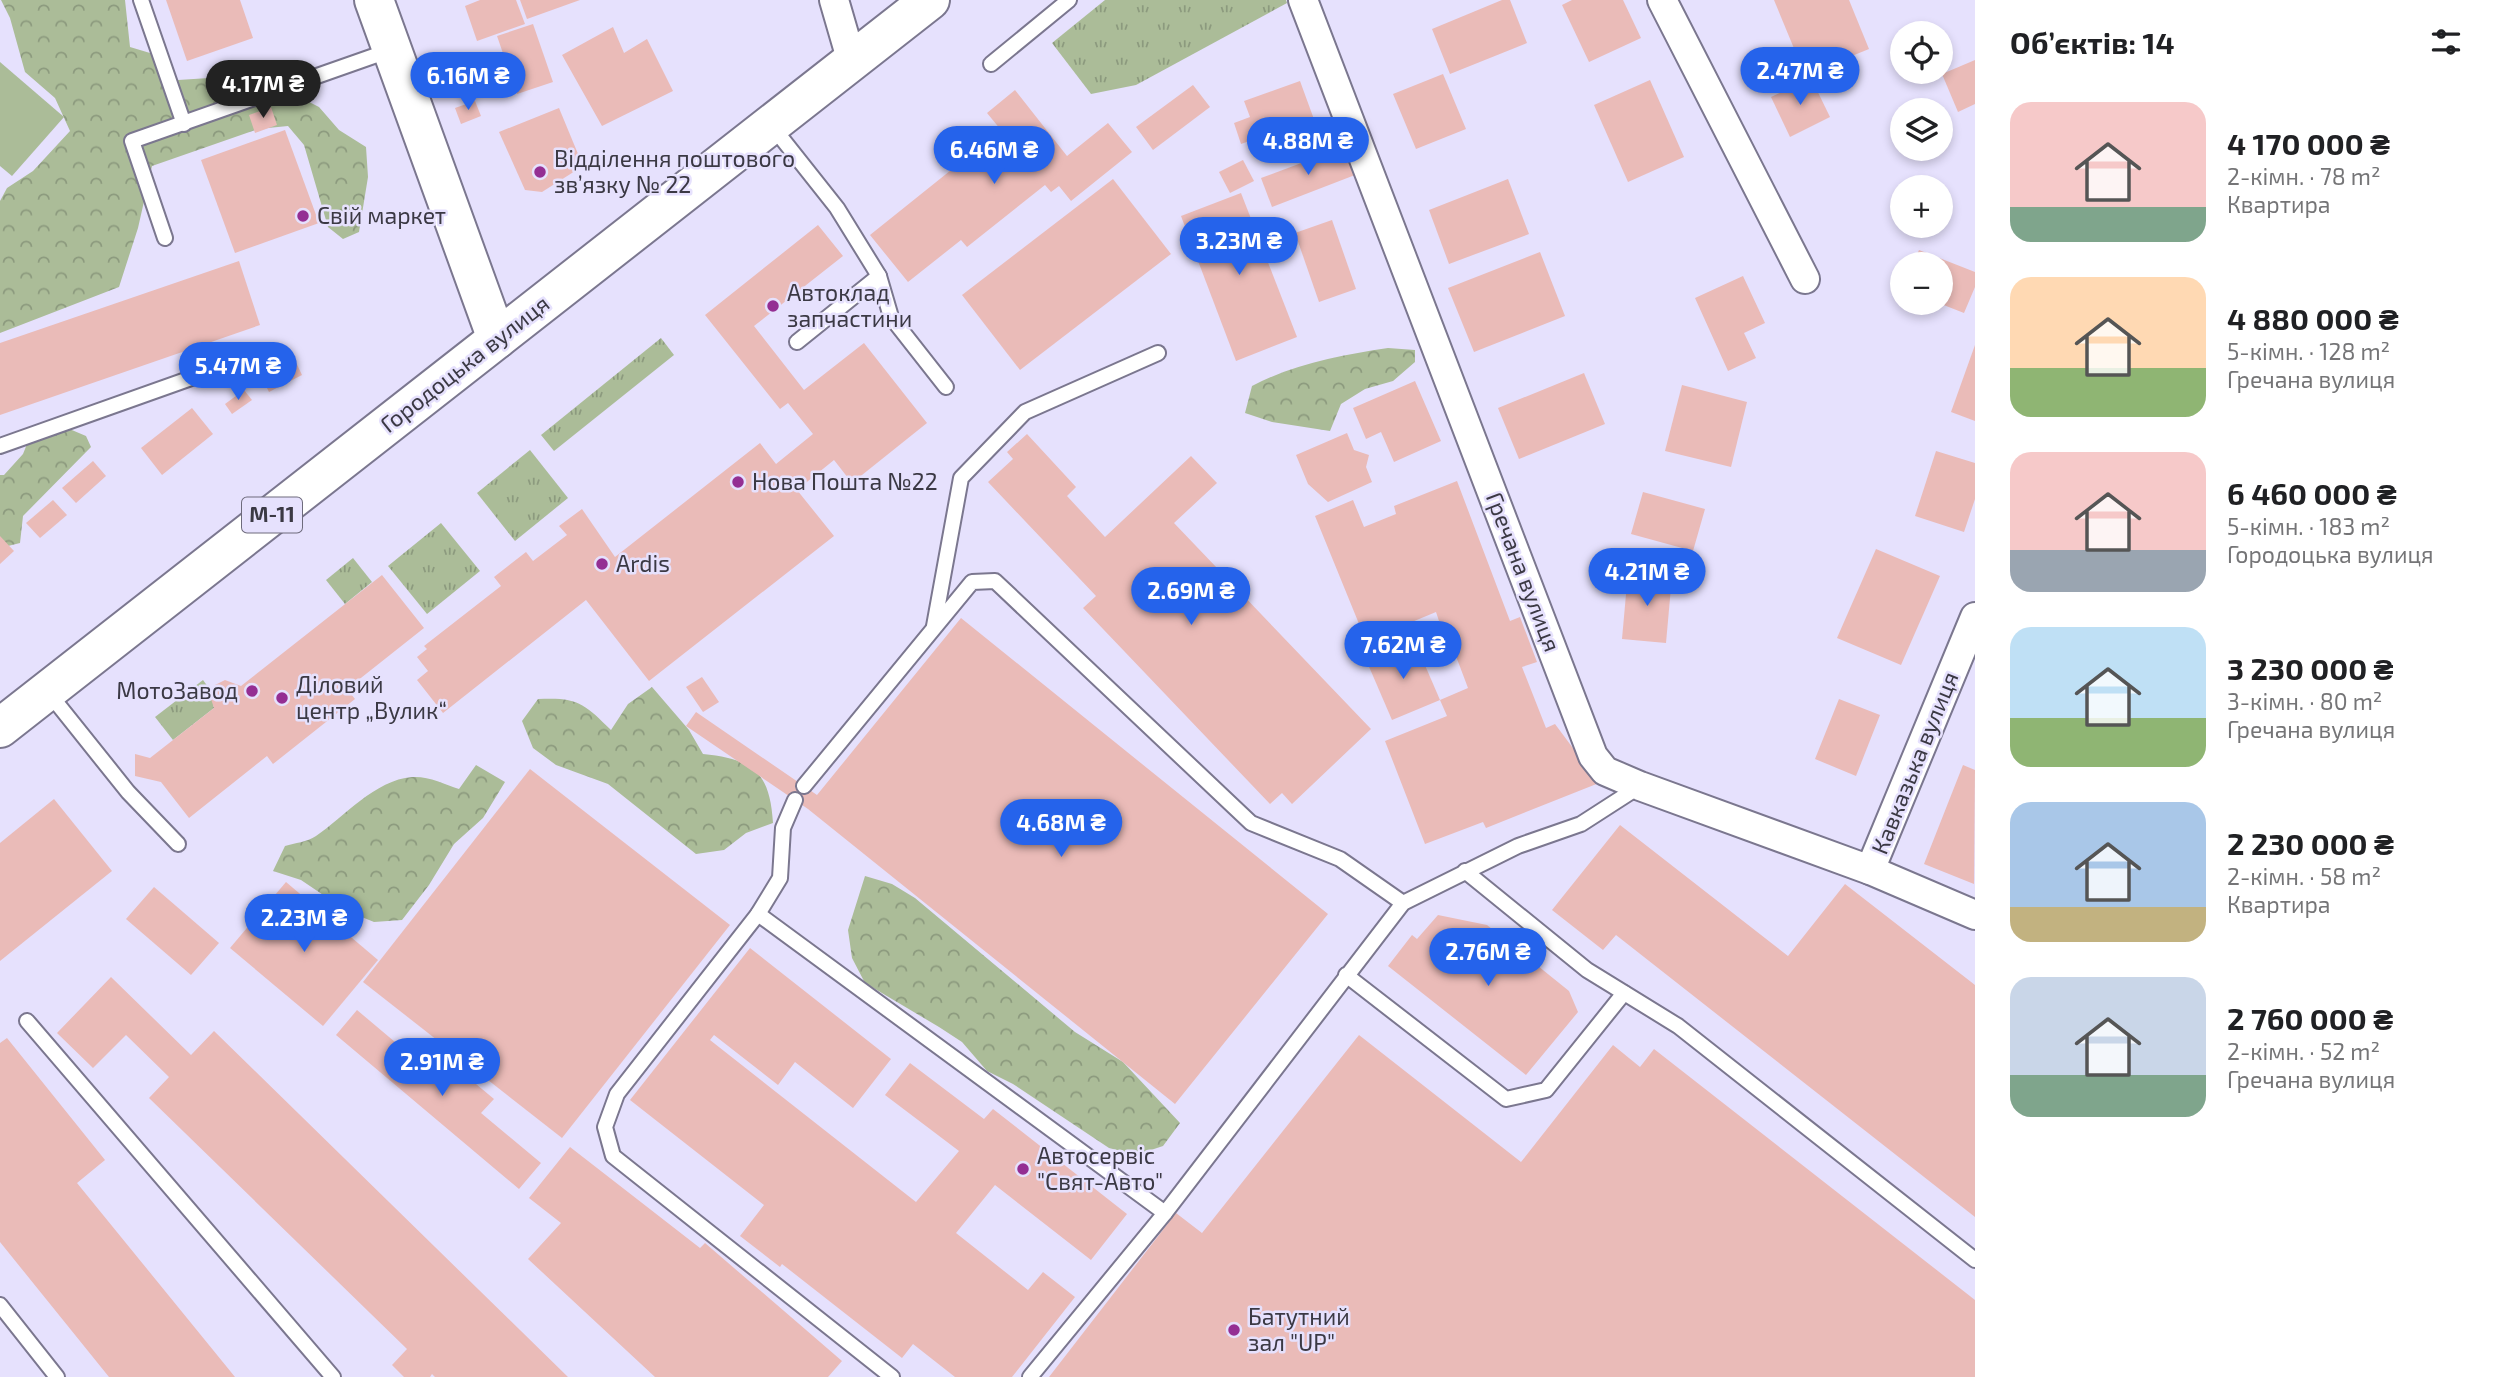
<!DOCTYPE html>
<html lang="uk">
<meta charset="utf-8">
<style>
:root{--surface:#fff;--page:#f2f2f2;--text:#202124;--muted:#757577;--accent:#2563eb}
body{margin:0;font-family:"Exo 2",sans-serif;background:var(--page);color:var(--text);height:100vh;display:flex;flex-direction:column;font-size:26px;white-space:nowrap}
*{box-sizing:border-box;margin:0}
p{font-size:23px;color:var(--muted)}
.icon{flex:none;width:38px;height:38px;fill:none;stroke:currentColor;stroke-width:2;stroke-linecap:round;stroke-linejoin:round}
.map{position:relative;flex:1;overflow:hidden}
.drawer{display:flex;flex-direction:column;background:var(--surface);width:525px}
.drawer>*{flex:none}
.controls{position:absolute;left:1890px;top:21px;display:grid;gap:14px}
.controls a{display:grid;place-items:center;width:63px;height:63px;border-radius:50%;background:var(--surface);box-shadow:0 4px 10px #0003;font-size:35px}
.price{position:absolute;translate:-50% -60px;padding:0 16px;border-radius:24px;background:var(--accent);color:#fff;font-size:23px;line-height:46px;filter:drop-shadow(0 2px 4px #0008)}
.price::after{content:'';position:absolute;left:50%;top:42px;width:21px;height:16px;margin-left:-10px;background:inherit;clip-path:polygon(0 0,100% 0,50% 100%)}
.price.selected{background:#222;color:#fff}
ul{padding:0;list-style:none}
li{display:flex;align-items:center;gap:21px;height:175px;padding:0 35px}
li span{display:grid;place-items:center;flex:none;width:196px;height:140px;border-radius:21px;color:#555}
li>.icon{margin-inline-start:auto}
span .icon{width:84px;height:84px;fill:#fffc;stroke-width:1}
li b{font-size:30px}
h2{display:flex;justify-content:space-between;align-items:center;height:84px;padding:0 35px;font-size:30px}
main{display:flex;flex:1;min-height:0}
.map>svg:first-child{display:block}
.grass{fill:url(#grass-tufts)}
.forest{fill:url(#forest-crowns)}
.pitch{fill:#abbc98}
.building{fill:#eabbb8}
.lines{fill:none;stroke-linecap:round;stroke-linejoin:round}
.service-casing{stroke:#7b778f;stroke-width:18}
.minor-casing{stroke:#7b778f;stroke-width:32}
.secondary-casing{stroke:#7b778f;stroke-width:42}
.primary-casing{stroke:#7b778f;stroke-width:42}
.service{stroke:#fff;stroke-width:14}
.minor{stroke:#fff;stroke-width:28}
.secondary{stroke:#fff;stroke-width:38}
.primary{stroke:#fff;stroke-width:38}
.poi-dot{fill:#942e93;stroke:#e6e1fd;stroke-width:2.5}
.labels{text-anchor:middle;stroke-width:5;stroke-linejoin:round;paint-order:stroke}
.shield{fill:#e6e1fd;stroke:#6e6b7c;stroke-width:2}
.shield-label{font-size:21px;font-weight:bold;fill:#3b3944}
.poi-label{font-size:23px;fill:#3b3944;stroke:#e6e1fd;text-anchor:start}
.street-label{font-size:23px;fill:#3b3944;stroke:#e6e1fd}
</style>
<main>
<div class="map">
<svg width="1975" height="1377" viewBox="0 0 1975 1377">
<defs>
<pattern id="grass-tufts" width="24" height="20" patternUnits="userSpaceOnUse" patternTransform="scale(1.75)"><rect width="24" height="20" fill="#abbc98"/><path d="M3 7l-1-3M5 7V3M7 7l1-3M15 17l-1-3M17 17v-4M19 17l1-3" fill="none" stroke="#8c9a7e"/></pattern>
<pattern id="forest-crowns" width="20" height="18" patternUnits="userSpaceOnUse" patternTransform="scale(1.75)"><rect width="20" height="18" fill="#abbc98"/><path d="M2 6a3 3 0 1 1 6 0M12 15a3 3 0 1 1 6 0" fill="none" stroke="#8c9a7e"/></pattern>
</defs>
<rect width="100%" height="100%" fill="#e6e1fd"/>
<g class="grass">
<path d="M1105,0H1286L1287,3L1136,85L1091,94L1052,43Z"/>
<path d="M661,338L674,355L554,451L541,435Z"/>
<path d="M530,450L568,498L515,541L477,493Z"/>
<path d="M441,523L480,571L427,614L388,566Z"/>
<path d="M353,558L372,582L345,604L326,580Z"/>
<path d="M203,680L211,691L214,708L173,740L155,717Z"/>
</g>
<g class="forest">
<path d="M1,0H125L130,47L160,56L178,80L209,78L238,66L319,107L339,130L366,147L368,177L359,232L343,239L328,227L304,145L288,126L258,129L152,166L138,228L119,287L0,333V201L7,188L33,171L70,131L55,98L25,72L10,18Z"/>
<path d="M1388,348L1415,350V362L1393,381L1365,389L1341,404L1330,431L1272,422L1245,413L1252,386C1294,364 1341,355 1388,348Z"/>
<path d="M60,425L86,436L91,447L23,516L20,543L0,548V475H4L23,454L33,429Z"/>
<path d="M652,687L689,730L703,754C753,759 770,772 773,823L746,833L724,850L696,854L608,784L556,765L533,748L522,721L538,699C577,697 584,703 611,730L628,704Z"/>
<path d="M476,765L505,782L483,818L454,844L429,885L402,920L374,922L347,911L301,880L273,871L285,846C295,843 307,842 316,836C344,817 375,780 412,777C429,776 444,784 459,789Z"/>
<path d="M865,876L892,884L915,898L1075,1032L1123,1062L1180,1123L1163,1146L1136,1155L1109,1148L1013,1084L987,1071L962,1042L939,1027L865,983L852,958L848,930Z"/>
</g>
<path class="pitch" d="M0,62L64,117L12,176L0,166Z"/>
<g class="building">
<path d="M166,0H240L253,38L187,61Z"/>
<path d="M480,0H516L525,24L477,41L465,6Z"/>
<path d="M520,0H580L527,19Z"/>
<path d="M1502,0H1510L1527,43L1450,74L1432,29Z"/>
<path d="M1572,0H1623L1641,38L1589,62L1562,5Z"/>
<path d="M1774,0H1849L1869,49L1805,75Z"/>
<path d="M533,24L553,82L517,94L497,36Z"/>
<path d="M613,27L624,53L647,39L673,91L602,126L562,55Z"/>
<path d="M1975,60V104L1958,112L1942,74Z"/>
<path d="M1443,74L1466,129L1416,149L1393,94Z"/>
<path d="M1811,78L1830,117L1790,137L1771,97Z"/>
<path d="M1650,80L1684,157L1628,182L1594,105Z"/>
<path d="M1300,81L1319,133L1264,154L1258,138L1241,144L1234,123L1250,117L1244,101Z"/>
<path d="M1193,85L1210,107L1153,150L1136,127Z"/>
<path d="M1015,90L1067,156L1108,123L1132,152L1071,201L1059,186L1051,192L1045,185L967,247L961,240L908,282L870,235L1001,130L987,113Z"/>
<path d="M475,101L481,116L461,124L455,108Z"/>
<path d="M271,107L277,125L255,133L249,115Z"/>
<path d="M559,108L583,166L542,192L525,190L499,132Z"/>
<path d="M285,130L319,223L235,253L201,160Z"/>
<path d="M1344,147L1355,175L1272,207L1261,178Z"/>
<path d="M1243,160L1254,181L1230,193L1219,172Z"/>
<path d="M1113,179L1171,254L1020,370L962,295Z"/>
<path d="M1508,179L1529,234L1449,264L1429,210Z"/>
<path d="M1241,193L1297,337L1236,361L1181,216Z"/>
<path d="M1332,220L1356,289L1319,302L1295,233Z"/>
<path d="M818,225L843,256L754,326L804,390L864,343L927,423L852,483L834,460L797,490L834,536L649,681L586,600L443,713L417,680L428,671L417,657L427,649L424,646L501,586L494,577L526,552L533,561L567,535L559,526L582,509L615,557L760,443L776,464L813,434L788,403L780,409L705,315Z"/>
<path d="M1919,250L1975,272V287L1964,313L1941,304V264H1913Z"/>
<path d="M1540,252L1565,316L1474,352L1448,288Z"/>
<path d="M239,261L260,325L0,415V343Z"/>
<path d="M1743,276L1765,323L1744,333L1756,358L1728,371L1695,298Z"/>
<path d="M1975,345V421L1951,412Z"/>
<path d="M291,352L302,375L269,392L257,368Z"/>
<path d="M1584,373L1605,424L1519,459L1498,408Z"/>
<path d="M1415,381L1441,441L1394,462L1381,432L1366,439L1353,408Z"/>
<path d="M1682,385L1747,402L1731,467L1665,451Z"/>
<path d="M244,390L252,400L232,414L225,404Z"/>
<path d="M192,408L213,434L162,475L141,448Z"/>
<path d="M1347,433L1354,450L1369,455L1366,467L1372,482L1328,502L1308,484L1296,455Z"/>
<path d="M1027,434L1076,487L1067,496L1105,537L1191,456L1217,483L1174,523L1371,729L1292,804L1282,793L1270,804L1083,608L1096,596L988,482L1013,459L1007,452Z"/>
<path d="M1936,451L1975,463V499L1964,532L1915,516Z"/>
<path d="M93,461L106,476L76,503L62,488Z"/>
<path d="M1457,481L1510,621L1520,617L1537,662L1522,667L1546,728L1555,724L1599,783L1486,828L1483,822L1425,844L1385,741L1447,716L1440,700L1468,688L1451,643L1447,645L1436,612L1366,641L1315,516L1353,500L1364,527L1396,514L1394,506Z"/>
<path d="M1643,492L1705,509L1693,551L1631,534Z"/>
<path d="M53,500L67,515L40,538L26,523Z"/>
<path d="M0,536L14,551L0,564Z"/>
<path d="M1876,549L1940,576L1901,665L1837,638Z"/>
<path d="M1628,572L1672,576L1666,643L1622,639Z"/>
<path d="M382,575L424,628L347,689L355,699L273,764L267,756L189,818L161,782L135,776V754L150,758L214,708L210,696L215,685L225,680L241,686Z"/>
<path d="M961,618L1328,914L1175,1104L808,809L686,726L696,712L817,795Z"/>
<path d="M1415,642L1440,700L1392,720L1367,662Z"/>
<path d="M702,677L719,702L703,712L686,687Z"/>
<path d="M1839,699L1880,715L1856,776L1815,759Z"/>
<path d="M1963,765L1975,770L1974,884L1924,864Z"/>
<path d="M530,769L730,925L562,1138L363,982Z"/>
<path d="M54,799L112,871L0,961V843Z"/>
<path d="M1620,825L1788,956L1845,884L1975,985V1217L1616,935L1603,950L1552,910Z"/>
<path d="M286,882L378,960L323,1026L230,948Z"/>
<path d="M154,887L219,943L191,975L126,919Z"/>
<path d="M1438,915L1487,925L1569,991L1578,1012L1526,1075L1388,966L1412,935L1417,939Z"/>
<path d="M750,948L891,1059L853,1108L795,1062L778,1085L714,1035L710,1040L916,1202L959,1151L885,1095L910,1063L984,1119L993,1109L1127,1214L1091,1260L995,1185L956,1233L1028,1290L1043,1272L1075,1297L1012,1377H955L913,1344L902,1358L782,1264L780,1267L740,1236L764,1205L630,1100Z"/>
<path d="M111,977L191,1055L214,1031L568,1377H435L432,1374L430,1377H404L392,1365L407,1349L149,1098L169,1077L126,1035L93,1068L57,1033Z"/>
<path d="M357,1010L433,1074L446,1059L494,1099L481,1113L541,1163L519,1189L336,1035Z"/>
<path d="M1359,1035L1521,1162L1613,1045L1640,1067L1654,1049L1975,1300V1377H1049L1176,1213L1202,1233Z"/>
<path d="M7,1038L105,1160L77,1183L235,1377H109L0,1242V1043Z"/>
<path d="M570,1147L700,1248L705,1243L842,1361L828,1377H655L528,1259L561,1223L529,1198Z"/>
</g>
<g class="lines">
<g class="service-casing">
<g id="service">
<path d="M141,0L184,124"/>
<path d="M991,64L1069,0"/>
<path d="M772,126L837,208L879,276L797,342"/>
<path d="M165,238L132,141L391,50"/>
<path d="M879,276L891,317L946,387"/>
<path d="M0,446L228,365"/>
<path d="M934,626L961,478L1025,412L1158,353"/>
<path d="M48,692L128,792L178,844"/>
<path d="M804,786L972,582L995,581L1251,823L1340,859L1403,903"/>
<path d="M795,800L783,828L780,878L758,914L617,1094L605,1127L613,1156L892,1377"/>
<path d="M1465,871L1587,970L1678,1026L1975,1260"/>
<path d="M758,914L1165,1213"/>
<path d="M1346,975L1506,1099L1546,1090L1624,993"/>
<path d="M27,1021L333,1377"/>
<path d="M0,1305L57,1377"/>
<path d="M1030,1377L1165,1213L1403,903L1518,846L1581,824L1640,786"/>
</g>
</g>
<g class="minor-casing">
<g id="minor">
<path d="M834,0L852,62"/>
<path d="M1303,0L1593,756L1605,771L1640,786L1870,870L1975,915"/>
<path d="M1662,0L1805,279"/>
<path d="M1870,870L1975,617"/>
</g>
</g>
<g class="secondary-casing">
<path id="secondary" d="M374,0L497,339"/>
</g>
<g class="primary-casing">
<path id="primary" d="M0,728L930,0"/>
</g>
<use href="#service" class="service"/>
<use href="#minor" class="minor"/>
<use href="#secondary" class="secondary"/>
<use href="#primary" class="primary"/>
</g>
<g class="poi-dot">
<circle cx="540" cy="172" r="7"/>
<circle cx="303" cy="216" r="7"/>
<circle cx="773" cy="306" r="7"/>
<circle cx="738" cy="482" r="7"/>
<circle cx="602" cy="564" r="7"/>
<circle cx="252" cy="691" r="7"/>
<circle cx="282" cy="698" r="7"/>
<circle cx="1023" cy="1169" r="7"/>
<circle cx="1234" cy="1330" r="7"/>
</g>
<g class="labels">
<rect class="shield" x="242" y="497.5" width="60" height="35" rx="5"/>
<g class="shield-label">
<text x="272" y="522">М-11</text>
</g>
<g class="poi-label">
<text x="554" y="167">Відділення поштового<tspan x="554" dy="26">зв’язку № 22</tspan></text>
<text x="317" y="224">Свій маркет</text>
<text x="787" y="301">Автоклад<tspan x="787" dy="26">запчастини</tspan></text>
<text x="752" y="490">Нова Пошта №22</text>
<text x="616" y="572">Ardis</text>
<text x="296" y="693">Діловий<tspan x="296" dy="26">центр „Вулик“</tspan></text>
<text x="238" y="699" text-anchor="end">МотоЗавод</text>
<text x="1037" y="1164">Автосервіс<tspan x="1037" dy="26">"Свят-Авто"</tspan></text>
<text x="1248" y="1325">Батутний<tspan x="1248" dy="26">зал "UP"</tspan></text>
</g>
<g class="street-label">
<text transform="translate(465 364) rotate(-38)" y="8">Городоцька вулиця</text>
<text transform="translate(1523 572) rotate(69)" y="8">Гречана вулиця</text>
<text transform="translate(1915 763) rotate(-68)" y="8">Кавказька вулиця</text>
</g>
</g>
</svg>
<div class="controls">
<a><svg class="icon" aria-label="locate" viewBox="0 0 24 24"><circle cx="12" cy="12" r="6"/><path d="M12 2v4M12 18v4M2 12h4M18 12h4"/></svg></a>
<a><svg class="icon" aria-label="layers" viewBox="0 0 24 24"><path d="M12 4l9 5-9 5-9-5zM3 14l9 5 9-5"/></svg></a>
<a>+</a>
<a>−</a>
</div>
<b class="price" style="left:1800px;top:107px">2.47M ₴</b>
<b class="price" style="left:468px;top:112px">6.16M ₴</b>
<b class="price selected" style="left:263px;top:120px">4.17M ₴</b>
<b class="price" style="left:1308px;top:177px">4.88M ₴</b>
<b class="price" style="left:994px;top:186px">6.46M ₴</b>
<b class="price" style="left:1239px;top:277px">3.23M ₴</b>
<b class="price" style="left:238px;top:402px">5.47M ₴</b>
<b class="price" style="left:1647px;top:608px">4.21M ₴</b>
<b class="price" style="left:1191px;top:627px">2.69M ₴</b>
<b class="price" style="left:1403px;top:681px">7.62M ₴</b>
<b class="price" style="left:1061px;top:859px">4.68M ₴</b>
<b class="price" style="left:304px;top:954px">2.23M ₴</b>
<b class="price" style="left:1488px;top:988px">2.76M ₴</b>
<b class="price" style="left:442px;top:1098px">2.91M ₴</b>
</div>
<section class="drawer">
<h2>Об’єктів: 14<svg class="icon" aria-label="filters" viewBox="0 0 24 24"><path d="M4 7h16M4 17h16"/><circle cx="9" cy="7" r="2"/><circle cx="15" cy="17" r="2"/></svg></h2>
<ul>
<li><span style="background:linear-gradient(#f6c9c9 75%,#7fa58c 0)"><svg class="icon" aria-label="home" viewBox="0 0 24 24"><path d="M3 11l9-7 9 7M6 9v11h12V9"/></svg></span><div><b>4 170 000 ₴</b><p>2-кімн. · 78 m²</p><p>Квартира</p></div></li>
<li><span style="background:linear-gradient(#ffd9b3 65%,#8fb573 0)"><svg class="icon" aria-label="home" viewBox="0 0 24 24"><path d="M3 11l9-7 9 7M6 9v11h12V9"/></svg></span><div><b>4 880 000 ₴</b><p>5-кімн. · 128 m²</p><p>Гречана вулиця</p></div></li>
<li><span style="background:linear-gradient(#f6c9c9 70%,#9aa5b1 0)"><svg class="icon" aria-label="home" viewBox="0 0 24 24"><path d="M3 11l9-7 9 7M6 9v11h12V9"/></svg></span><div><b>6 460 000 ₴</b><p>5-кімн. · 183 m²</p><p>Городоцька вулиця</p></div></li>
<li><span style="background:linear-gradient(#bfe0f5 65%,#8fb573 0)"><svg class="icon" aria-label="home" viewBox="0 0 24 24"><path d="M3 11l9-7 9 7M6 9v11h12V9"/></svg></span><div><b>3 230 000 ₴</b><p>3-кімн. · 80 m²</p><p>Гречана вулиця</p></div></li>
<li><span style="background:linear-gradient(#a9c7e8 75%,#c2b280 0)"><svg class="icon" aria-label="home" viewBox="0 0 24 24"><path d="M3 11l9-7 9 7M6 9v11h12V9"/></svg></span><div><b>2 230 000 ₴</b><p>2-кімн. · 58 m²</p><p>Квартира</p></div></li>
<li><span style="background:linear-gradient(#c9d6e8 70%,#7fa58c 0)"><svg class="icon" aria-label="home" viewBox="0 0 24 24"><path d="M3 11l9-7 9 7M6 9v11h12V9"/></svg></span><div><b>2 760 000 ₴</b><p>2-кімн. · 52 m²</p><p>Гречана вулиця</p></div></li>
</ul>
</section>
</main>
